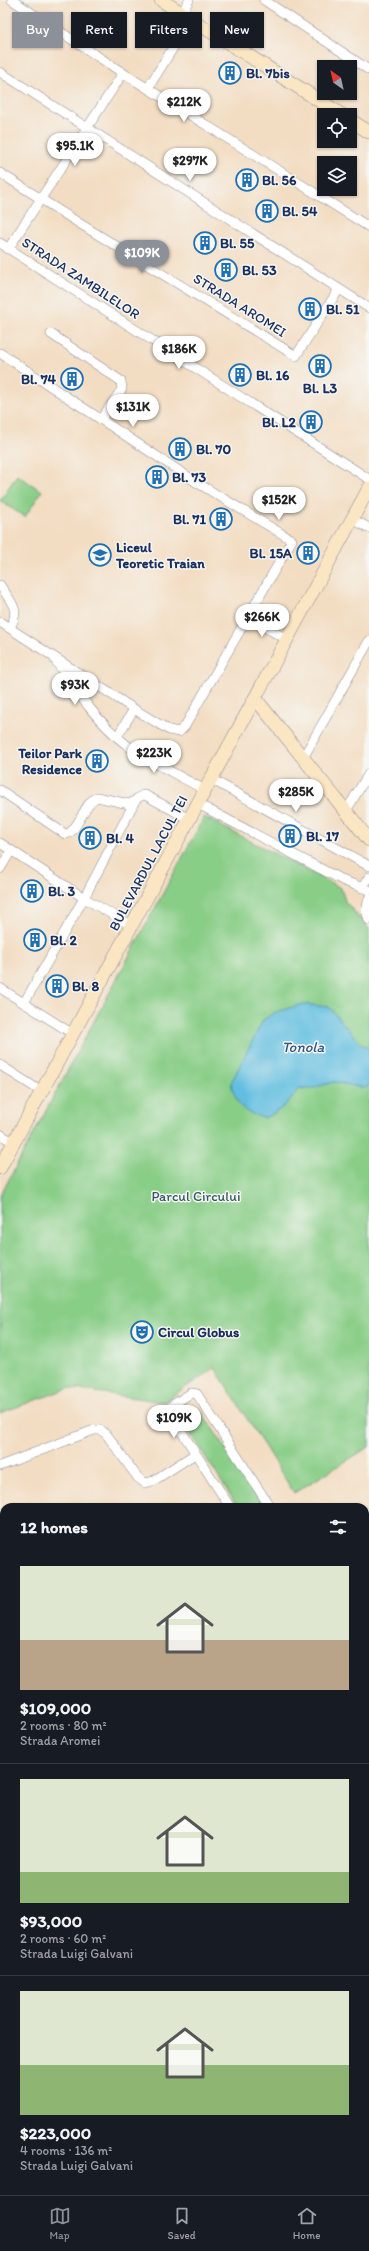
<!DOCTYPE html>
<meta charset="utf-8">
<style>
:root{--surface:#171b24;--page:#20242c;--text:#f1f3f6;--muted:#9ea1a6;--line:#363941;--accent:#8c9099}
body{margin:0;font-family:Itim,sans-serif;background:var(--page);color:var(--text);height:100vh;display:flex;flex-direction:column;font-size:15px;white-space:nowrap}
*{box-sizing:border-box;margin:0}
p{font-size:13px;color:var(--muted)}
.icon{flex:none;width:22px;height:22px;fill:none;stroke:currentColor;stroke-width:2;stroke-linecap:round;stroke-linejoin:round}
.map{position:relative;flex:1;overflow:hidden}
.sheet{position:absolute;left:0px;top:1503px;width:369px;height:692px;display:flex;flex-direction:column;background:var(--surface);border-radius:12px 12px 0 0;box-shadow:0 1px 3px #0004}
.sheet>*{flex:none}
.top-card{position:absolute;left:12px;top:12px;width:345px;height:36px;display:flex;gap:8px}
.needle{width:26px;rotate:326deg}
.controls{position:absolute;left:317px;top:60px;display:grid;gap:8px}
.controls a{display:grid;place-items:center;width:40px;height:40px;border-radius:0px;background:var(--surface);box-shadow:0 1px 3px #0004;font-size:20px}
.price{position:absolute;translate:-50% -34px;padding:0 9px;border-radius:14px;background:#fff;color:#222;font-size:13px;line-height:26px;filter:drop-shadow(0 1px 2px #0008)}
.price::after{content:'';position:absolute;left:50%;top:24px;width:12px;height:9px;margin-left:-6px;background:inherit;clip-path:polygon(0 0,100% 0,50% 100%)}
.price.on{background:var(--accent);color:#fff}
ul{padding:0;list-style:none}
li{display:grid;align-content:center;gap:8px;height:212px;padding:0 20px}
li+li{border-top:1px solid var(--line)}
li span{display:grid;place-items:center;height:124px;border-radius:0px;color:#555}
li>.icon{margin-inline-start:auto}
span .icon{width:72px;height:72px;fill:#fffc;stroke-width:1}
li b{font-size:17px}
h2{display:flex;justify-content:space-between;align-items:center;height:48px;padding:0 20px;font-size:17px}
.pill{padding:0 14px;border-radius:0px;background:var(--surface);box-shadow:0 1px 3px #0004;font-size:14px;line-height:36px}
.pill.on{background:var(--accent);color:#fff}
.tabs{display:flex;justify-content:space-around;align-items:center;height:56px;border-top:1px solid var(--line);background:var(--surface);font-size:11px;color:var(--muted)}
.tabs a{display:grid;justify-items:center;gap:2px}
.tabs .on{color:var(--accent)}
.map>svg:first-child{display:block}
.green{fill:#89ce87;stroke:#527e72}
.water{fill:#62bee0;stroke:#3e769f}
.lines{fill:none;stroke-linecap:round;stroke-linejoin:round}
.street-casing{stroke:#878690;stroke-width:10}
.secondary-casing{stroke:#878690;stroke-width:14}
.primary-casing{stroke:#878690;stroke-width:16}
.street{stroke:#fff;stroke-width:9}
.secondary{stroke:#fbe6c4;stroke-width:13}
.primary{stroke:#f5c16b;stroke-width:15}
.tram{stroke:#1b2f5e;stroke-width:1}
.labels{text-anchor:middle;stroke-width:3;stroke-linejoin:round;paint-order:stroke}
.poi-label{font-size:14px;font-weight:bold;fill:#1b2f5e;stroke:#f6f6f2;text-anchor:start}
.street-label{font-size:14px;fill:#1b2f5e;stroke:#f6f6f2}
.park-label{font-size:14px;fill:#365768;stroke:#f6f6f2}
.water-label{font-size:15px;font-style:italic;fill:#305a85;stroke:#f6f6f2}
</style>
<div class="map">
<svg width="369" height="2195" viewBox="0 0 369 2195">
<rect width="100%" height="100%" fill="#f6f6f2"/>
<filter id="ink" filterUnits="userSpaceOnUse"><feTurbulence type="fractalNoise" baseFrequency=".025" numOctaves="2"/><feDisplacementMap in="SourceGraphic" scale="8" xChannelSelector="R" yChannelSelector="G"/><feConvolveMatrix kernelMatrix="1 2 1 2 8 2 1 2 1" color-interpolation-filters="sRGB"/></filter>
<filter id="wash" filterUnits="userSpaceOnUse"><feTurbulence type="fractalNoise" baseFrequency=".012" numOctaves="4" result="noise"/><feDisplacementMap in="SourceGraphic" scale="16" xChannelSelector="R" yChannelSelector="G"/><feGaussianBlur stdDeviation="0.9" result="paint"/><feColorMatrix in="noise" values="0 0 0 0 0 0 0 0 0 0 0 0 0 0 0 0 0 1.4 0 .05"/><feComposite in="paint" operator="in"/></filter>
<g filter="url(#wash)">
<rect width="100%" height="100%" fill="#f3ddc2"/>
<g class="green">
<path d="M17,475L42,491L25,517L0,501Z"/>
<path d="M204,817L341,888L345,901L369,929V1447L294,1493L215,1368L163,1402L69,1388L0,1413V1196Z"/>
<path d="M200,1410L265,1507H238L182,1421Z"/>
<path d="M365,1663L369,1669V1706L365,1700Z"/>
</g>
<path class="water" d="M303,1004L329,1007L361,1044L369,1048V1086L364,1088L334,1082L310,1089L299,1088C289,1103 281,1111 264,1118C242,1111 237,1107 231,1083L263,1020L276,1012Z"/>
</g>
<g filter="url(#ink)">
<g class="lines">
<g class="street-casing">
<g id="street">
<path d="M12,0L123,73L369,227"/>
<path d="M264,0L369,70"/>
<path d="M182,13L189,0"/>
<path d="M0,72L369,308"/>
<path d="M148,88L191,19"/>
<path d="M0,173L82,225L296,356L339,289"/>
<path d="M0,243L369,479"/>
<path d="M8,249L123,73"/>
<path d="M51,334L121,381L122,389L101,419"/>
<path d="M0,353L196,482L292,540L185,726L179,732L169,730L134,709L0,622"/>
<path d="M352,519L369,528"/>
<path d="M0,585C11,603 21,608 10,628"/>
<path d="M247,618L287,639"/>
<path d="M55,660C76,691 98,723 128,746C152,763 180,776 205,790"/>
<path d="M117,737L134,709"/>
<path d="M303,758L369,641"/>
<path d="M211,779L369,866"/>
<path d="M0,790L65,834C78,834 83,803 97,797L129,804C136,802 138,795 145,795L189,819"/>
<path d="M198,804L344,881L369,890"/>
<path d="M346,811L369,773"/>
<path d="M0,843L84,898L132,926"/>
<path d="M0,869L11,851"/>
<path d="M362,888L369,877"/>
<path d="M369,898L366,910L369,920"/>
<path d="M0,988L73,1034"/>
<path d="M24,1003L84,898L134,803"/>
<path d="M0,1065L42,1092"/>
<path d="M0,1134L14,1143"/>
<path d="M0,1466L94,1430H101L107,1435L138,1478L145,1483L153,1481L195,1454"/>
<path d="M230,1507L169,1412L171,1406L191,1393L197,1394L270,1507"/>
<path d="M365,1653L369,1659"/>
<path d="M0,1691L4,1701"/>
<path d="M365,1712L369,1718"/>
<path d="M0,1819L4,1818"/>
<path d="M365,1889L369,1888"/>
<path d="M365,2010L369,2011"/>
<path d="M0,2138L4,2142"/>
<path d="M365,2155L369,2150"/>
<path d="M54,2191L58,2195"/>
<path d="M43,2195L49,2191"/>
</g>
</g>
<g class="secondary-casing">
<g id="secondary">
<path d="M161,0L342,115"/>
<path d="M350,120L369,132"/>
<path d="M255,698L369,840"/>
<path d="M0,1168L369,488"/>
<path d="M325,2191L330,2195"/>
</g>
</g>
<g class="primary-casing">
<g id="primary">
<path d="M365,1764L369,1762"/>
<path d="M365,1788L369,1785"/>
<path d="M0,1929L4,1937"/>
<path d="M0,1958L4,1962"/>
<path d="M0,1973L2,1988L0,1993"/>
<path d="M0,2028L4,2025"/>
</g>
</g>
<use href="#street" class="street"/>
<use href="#secondary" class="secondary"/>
<use href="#primary" class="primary"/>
<g class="tram">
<path d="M365,1778L369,1775"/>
<path d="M0,1943L4,1948"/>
<path d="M0,2016L4,2013"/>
</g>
</g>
</g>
<defs>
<g id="building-ring" transform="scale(1.15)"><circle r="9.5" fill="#f6f6f2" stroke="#1f6fb2" stroke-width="1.5"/><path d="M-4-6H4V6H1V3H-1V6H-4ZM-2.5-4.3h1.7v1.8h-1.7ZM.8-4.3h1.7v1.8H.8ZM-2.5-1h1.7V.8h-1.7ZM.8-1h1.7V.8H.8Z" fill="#1f6fb2"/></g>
<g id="school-ring" transform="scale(1.15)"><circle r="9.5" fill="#f6f6f2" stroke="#1f6fb2" stroke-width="1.5"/><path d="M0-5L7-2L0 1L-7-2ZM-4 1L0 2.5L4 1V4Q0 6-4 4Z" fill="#1f6fb2"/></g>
<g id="theatre-ring" transform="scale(1.15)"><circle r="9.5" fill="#f6f6f2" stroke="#1f6fb2" stroke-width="1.5"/><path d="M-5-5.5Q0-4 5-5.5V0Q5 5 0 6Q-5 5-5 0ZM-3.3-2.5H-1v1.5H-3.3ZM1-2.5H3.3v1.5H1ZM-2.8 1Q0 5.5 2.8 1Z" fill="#1f6fb2"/></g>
</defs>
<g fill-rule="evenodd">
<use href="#building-ring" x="230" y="73"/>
<use href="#building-ring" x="247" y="180"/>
<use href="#building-ring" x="267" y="211"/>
<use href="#building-ring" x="205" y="243"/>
<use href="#building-ring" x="226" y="270"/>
<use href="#building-ring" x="310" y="309"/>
<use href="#building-ring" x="320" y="366"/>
<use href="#building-ring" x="240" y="375"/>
<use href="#building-ring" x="72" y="379"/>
<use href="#building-ring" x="311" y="422"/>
<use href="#building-ring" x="180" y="449"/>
<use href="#building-ring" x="157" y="477"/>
<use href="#building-ring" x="221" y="519"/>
<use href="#building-ring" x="308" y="553"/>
<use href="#school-ring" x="100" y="555"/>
<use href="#building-ring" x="97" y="761"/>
<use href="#building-ring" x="290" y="836"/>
<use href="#building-ring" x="90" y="838"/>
<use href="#building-ring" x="32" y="891"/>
<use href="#building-ring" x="35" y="940"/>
<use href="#building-ring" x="57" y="986"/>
<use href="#theatre-ring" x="142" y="1332"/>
</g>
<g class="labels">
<g class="poi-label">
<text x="246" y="78">Bl. 7bis</text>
<text x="262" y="185">Bl. 56</text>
<text x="282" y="216">Bl. 54</text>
<text x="220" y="248">Bl. 55</text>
<text x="242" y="275">Bl. 53</text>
<text x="326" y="314">Bl. 51</text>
<text x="256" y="380">Bl. 16</text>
<text x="56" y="384" text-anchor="end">Bl. 74</text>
<text x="320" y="393" text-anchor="middle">Bl. L3</text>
<text x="296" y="427" text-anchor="end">Bl. L2</text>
<text x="196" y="454">Bl. 70</text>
<text x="172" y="482">Bl. 73</text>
<text x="206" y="524" text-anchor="end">Bl. 71</text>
<text x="116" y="552">Liceul<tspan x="116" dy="16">Teoretic Traian</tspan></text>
<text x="292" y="558" text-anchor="end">Bl. 15A</text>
<text x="82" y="758" text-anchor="end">Teilor Park<tspan x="82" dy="16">Residence</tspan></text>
<text x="306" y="841">Bl. 17</text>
<text x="106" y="843">Bl. 4</text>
<text x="48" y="896">Bl. 3</text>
<text x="50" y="945">Bl. 2</text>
<text x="72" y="991">Bl. 8</text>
<text x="158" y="1337">Circul Globus</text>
</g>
<g class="street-label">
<text transform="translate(81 278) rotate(33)" y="5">STRADA ZAMBILELOR</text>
<text transform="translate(240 305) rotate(32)" y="5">STRADA AROMEI</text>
<text transform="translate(148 863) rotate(-62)" y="5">BULEVARDUL LACUL TEI</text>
</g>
<g class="park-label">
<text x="196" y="1201">Parcul Circului</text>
</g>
<g class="water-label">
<text x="303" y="1052">Tonola</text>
</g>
</g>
</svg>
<div class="controls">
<a><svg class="needle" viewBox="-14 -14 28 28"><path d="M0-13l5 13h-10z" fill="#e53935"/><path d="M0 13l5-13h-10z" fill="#9ea1a6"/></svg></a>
<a><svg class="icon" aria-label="locate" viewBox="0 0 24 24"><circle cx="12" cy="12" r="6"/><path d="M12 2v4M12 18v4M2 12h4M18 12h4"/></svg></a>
<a><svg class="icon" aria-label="layers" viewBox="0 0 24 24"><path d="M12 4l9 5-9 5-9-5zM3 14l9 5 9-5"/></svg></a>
</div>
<b class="price" style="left:184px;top:123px">$212K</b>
<b class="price" style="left:75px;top:167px">$95.1K</b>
<b class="price" style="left:190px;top:182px">$297K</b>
<b class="price on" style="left:142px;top:274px">$109K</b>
<b class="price" style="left:179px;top:370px">$186K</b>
<b class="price" style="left:133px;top:428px">$131K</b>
<b class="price" style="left:279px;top:521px">$152K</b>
<b class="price" style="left:262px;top:638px">$266K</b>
<b class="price" style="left:75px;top:706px">$93K</b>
<b class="price" style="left:154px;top:774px">$223K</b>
<b class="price" style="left:296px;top:813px">$285K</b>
<b class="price" style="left:174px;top:1439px">$109K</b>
<div class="top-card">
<a class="pill on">Buy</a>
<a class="pill">Rent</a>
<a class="pill">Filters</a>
<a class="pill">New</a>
</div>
<section class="sheet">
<h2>12 homes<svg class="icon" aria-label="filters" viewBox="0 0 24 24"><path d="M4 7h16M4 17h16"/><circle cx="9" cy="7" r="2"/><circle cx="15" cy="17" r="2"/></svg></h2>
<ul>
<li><span style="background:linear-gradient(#dfe7d0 60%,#b9a48a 0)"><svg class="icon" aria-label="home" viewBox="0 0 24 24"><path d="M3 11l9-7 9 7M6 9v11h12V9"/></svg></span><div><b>$109,000</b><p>2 rooms · 80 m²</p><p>Strada Aromei</p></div></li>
<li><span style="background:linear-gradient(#dfe7d0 75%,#8fb573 0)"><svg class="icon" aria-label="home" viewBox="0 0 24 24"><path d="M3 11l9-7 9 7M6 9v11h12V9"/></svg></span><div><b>$93,000</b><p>2 rooms · 60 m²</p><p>Strada Luigi Galvani</p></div></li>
<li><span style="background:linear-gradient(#dfe7d0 60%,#8fb573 0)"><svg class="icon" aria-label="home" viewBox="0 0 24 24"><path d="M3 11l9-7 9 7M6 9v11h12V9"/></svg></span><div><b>$223,000</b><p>4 rooms · 136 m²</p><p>Strada Luigi Galvani</p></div></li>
</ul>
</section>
</div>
<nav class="tabs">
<a class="on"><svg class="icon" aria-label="map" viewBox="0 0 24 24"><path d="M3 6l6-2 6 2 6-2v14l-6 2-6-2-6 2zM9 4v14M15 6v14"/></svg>Map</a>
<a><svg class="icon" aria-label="saved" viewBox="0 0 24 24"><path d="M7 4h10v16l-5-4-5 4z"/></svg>Saved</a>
<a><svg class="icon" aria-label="home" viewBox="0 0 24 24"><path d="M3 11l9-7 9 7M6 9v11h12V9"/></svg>Home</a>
</nav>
